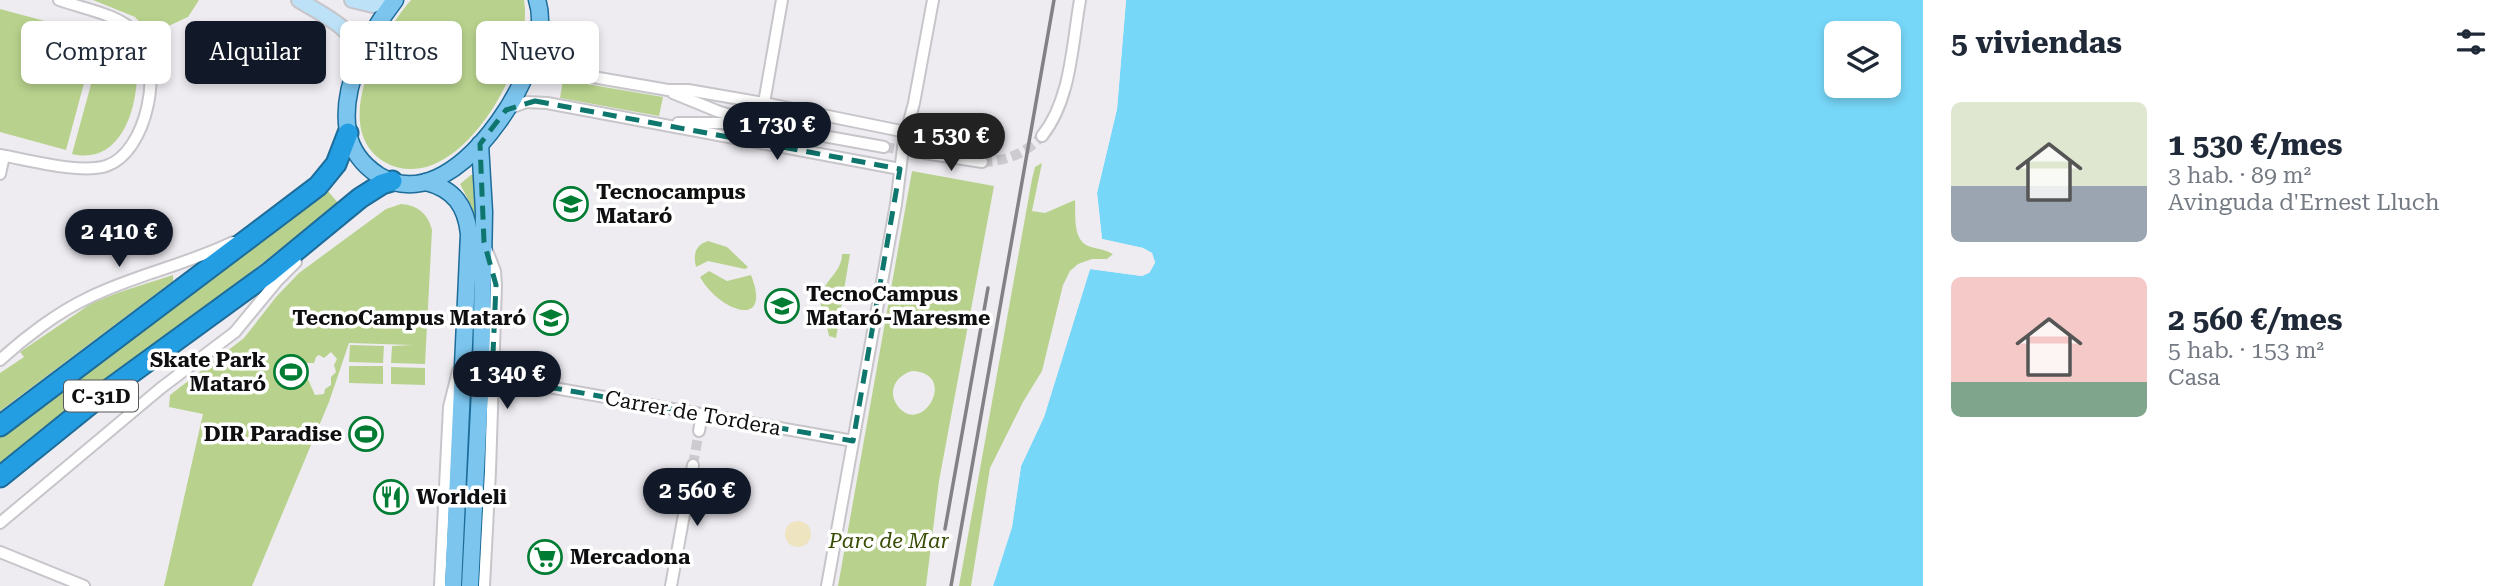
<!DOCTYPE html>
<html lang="es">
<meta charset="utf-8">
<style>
:root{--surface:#fff;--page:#f6f6f7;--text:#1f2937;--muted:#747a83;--accent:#111827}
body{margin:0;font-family:"Roboto Serif",serif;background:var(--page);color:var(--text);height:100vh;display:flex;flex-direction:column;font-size:26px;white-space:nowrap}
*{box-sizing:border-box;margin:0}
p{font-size:23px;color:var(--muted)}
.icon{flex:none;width:38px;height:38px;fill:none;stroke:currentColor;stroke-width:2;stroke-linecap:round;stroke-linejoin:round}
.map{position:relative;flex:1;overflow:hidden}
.side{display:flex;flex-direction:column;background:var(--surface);width:595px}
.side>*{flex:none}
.hud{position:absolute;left:21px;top:21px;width:665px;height:63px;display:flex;gap:14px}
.controls{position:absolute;left:1824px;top:21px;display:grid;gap:14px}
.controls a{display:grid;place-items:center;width:77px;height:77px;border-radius:10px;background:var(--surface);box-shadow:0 4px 10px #0003;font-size:35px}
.price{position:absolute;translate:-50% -60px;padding:0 16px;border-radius:24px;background:var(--accent);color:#fff;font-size:23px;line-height:46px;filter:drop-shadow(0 2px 4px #0008)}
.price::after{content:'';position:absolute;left:50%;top:42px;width:21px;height:16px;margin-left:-10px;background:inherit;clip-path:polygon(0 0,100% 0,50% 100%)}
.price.current{background:#222;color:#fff}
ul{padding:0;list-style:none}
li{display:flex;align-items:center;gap:21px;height:175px;padding:0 28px}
li span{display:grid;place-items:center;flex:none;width:196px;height:140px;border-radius:10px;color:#555}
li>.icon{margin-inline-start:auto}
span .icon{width:84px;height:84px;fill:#fffc;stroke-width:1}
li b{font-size:30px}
h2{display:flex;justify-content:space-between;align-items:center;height:84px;padding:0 28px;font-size:30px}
.tag{padding:0 24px;border-radius:10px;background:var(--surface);box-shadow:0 4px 10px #0003;font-size:24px;line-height:63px}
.tag.current{background:var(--accent);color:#fff}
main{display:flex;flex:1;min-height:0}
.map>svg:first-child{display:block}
.green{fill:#b8d28d;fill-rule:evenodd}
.sand{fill:#eee4bf}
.water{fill:#77d7f8;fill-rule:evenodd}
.pier{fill:#eeecf1}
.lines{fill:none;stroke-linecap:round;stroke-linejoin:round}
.street-tunnel{stroke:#cdcbcf;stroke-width:10;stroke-dasharray:10 5;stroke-linecap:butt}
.street-casing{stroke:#c7c5ca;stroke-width:14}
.secondary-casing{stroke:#c7c5ca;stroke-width:18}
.primary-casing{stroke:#1d6c99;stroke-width:19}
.highway-casing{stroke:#1d6c99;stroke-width:23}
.street{stroke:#fff;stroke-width:10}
.secondary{stroke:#bde2f7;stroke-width:14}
.primary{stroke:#7cc5ee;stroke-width:16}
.highway{stroke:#249ee3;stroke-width:19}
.rail{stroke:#828184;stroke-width:3.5}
.marked{fill:none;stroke:#0f766e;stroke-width:5;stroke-dasharray:14 9;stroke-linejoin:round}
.labels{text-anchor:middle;stroke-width:7;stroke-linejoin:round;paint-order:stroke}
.shield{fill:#fff;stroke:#575658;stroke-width:2}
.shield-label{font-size:19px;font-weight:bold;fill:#0f0e10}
.poi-label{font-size:21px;font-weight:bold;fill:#0f0e10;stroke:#fff;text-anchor:start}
.street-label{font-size:21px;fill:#0f0e10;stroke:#fff}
.park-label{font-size:21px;font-style:italic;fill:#374b03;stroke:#fff}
</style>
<main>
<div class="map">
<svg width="1923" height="586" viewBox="0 0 1923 586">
<rect width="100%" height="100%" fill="#eeecf1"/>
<g class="green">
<path d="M93,0H199L188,17L151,34L135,17Z"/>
<path d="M411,0H524C534,55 474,167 413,169C399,170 384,164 374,154C336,115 382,33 411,0Z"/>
<path d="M0,9L97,35L66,150L0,132Z"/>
<path d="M105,33C118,37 128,43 134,56C139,66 137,78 136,89C132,123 114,164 72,154Z"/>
<path d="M563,80L663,97L659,116L560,98Z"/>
<path d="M1042,163L1032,211L1045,213L1075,200C1076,216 1072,242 1091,247C1099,249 1106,250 1113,254L1107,259H1092L1078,264L1070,271L1063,285L1042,371L1023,402L990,468L971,586H959L1032,179L1035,167Z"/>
<path d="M912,171L994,186L939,481L926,586H838ZM912,371C960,373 921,439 897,405C887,390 897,375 912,371Z"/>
<path d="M471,175H473L480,233L465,586H461L475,244L472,207L460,184Z"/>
<path d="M327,190L339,204L0,465V434Z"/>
<path d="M401,204C418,205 428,214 432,230L425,364L391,363L392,346L413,345L349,343L329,402L252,586H164L203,414L169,407L170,395L244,338L276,297L299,273L386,209ZM331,352L337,359L334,365L336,372L331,377V385L325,389L324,394L315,395L307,377L301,373L306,363H314L316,357L319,355L324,358Z"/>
<path d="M708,241L727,247L748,267L745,269L708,261L696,267C693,255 695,245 708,241Z"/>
<path d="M842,254H850L836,338L829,336C827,323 819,312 821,298C823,280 842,273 842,254Z"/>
<path d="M709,271L727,281L751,275C773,331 719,311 700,277Z"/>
<path d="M173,275V281L0,411V373L24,357L20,352L92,303L120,292Z"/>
<path d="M350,345L384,346L383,363L349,362Z"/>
<path d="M349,366H383V384L349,383Z"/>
<path d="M391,367L425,368V385L391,384Z"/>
</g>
<circle class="sand" cx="798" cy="534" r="13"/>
<path class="water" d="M1126,0H1923V586H993L1012,527L1021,466L1044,417L1090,269L1142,276L1149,273L1155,263L1152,253L1143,248L1102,239L1097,193L1117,109ZM1836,33H1888V86H1836Z"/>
<path class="pier" d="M1122,0H1126L1117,109L1097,193L1102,239L1143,248L1152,253L1155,262L1150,272L1142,276L1090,269L1044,417L1021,466L1012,527L993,586H989L1009,526L1018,465L1041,416L1087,267L1091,265L1141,272L1147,270L1152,262L1149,255L1141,251L1100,241L1093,194L1114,108Z"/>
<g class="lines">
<g class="street-tunnel">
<path d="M884,147L924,153"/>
<path d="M982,162C1006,161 1025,154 1042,136"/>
<path d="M693,465L699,431"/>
</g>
<g class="street-casing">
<g id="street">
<path d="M534,50L542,61L564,72L668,90H688L764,103L906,132"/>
<path d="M673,93L717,111L762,125L884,147"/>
<path d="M764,103L782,0"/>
<path d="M508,109L526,102L547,103L900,169"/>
<path d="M678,123H742"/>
<path d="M1042,136C1071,100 1072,45 1080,0"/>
<path d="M924,153L982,162"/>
<path d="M0,155C29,160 79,174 106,166C147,153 165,65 137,34C119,14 84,9 59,0"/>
<path d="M0,174L4,156"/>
<path d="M0,360C24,338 58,312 88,298C134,275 186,265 233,242"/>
<path d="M492,377L853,441"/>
<path d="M699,431L702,414"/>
<path d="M0,523L161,388L235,332L277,281L296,262"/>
<path d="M0,552L84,586"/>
<path d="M440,586L449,407L458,371"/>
<path d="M484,586L490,471L496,285L495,271L486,248"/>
<path d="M671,586L693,465"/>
<path d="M827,586L896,204L904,140L914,103L933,0"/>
</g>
</g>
<g class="secondary-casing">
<g id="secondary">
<path d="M299,0C323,15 352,27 361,55"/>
<path d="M352,0L373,5L392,0"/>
</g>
</g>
<g class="primary-casing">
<g id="primary">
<path d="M395,0C368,35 340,86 348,132C351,150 363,165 378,175C438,212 500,129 522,82C533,58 546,26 537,0"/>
<path d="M426,182C454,189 466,206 469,234L453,586"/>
<path d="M470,586L481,371L484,212L480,144"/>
</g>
</g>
<g class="highway-casing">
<g id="highway">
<path d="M0,426L318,186L336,164L348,133"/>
<path d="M0,477L104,393L270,272L360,198L382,184L392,181"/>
</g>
</g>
<use href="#street" class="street"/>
<use href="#secondary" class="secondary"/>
<use href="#primary" class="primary"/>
<use href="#highway" class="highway"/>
<g class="rail">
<path d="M945,529L988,288"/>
<path d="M951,586L1054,0"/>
</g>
</g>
<path class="marked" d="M535,101L900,169L853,441L492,377L496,285L484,242L480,144L506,110Z"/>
<defs>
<g id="university-ring" transform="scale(1.75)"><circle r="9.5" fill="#fff" stroke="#007c33" stroke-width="1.5"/><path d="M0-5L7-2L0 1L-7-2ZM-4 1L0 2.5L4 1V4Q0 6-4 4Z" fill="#007c33"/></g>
<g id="stadium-ring" transform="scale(1.75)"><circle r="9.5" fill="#fff" stroke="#007c33" stroke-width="1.5"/><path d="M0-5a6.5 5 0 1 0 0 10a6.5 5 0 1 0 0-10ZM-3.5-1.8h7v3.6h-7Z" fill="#007c33"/></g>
<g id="restaurant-ring" transform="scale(1.75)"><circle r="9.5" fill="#fff" stroke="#007c33" stroke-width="1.5"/><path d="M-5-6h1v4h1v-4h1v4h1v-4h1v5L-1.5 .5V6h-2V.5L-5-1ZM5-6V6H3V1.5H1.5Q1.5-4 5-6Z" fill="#007c33"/></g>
<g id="supermarket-ring" transform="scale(1.75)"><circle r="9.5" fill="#fff" stroke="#007c33" stroke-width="1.5"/><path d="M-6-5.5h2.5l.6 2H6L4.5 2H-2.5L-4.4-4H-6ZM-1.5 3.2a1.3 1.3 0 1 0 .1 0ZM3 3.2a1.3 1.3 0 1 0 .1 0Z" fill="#007c33"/></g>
</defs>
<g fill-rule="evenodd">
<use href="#university-ring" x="571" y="204"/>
<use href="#university-ring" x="782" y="306"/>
<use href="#university-ring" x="551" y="318"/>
<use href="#stadium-ring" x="291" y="372"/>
<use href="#stadium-ring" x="366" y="434"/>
<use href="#restaurant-ring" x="391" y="497"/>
<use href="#supermarket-ring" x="545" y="557"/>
</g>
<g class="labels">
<rect class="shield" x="64" y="380.5" width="74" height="31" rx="5"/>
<g class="shield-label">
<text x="101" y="403">C-31D</text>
</g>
<g class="poi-label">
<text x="596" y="199">Tecnocampus<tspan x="596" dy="24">Mataró</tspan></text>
<text x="806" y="301">TecnoCampus<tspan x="806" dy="24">Mataró-Maresme</tspan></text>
<text x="526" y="325" text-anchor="end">TecnoCampus Mataró</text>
<text x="266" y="367" text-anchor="end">Skate Park<tspan x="266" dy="24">Mataró</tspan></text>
<text x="342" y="441" text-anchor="end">DIR Paradise</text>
<text x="416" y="504">Worldeli</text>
<text x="570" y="564">Mercadona</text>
</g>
<g class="street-label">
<text transform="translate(693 413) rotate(10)" y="7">Carrer de Tordera</text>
</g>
<g class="park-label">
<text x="889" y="548">Parc de Mar</text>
</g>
</g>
</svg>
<div class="controls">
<a><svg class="icon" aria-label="layers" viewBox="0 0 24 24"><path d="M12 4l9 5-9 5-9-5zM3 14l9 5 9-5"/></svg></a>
</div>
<b class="price" style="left:777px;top:162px">1 730 €</b>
<b class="price current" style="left:951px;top:173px">1 530 €</b>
<b class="price" style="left:119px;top:269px">2 410 €</b>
<b class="price" style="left:507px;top:411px">1 340 €</b>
<b class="price" style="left:697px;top:528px">2 560 €</b>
<div class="hud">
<a class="tag">Comprar</a>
<a class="tag current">Alquilar</a>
<a class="tag">Filtros</a>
<a class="tag">Nuevo</a>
</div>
</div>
<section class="side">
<h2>5 viviendas<svg class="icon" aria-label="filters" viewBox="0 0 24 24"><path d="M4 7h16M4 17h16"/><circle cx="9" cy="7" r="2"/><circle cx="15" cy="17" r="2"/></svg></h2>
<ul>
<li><span style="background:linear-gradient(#dfe7d0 60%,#9aa5b1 0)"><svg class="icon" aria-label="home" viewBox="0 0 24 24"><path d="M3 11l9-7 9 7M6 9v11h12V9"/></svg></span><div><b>1 530 €/mes</b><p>3 hab. · 89 m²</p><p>Avinguda d'Ernest Lluch</p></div></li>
<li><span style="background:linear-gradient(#f6c9c9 75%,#7fa58c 0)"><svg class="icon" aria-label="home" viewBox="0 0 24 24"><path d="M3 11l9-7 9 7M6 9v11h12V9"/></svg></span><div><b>2 560 €/mes</b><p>5 hab. · 153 m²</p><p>Casa</p></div></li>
</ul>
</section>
</main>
